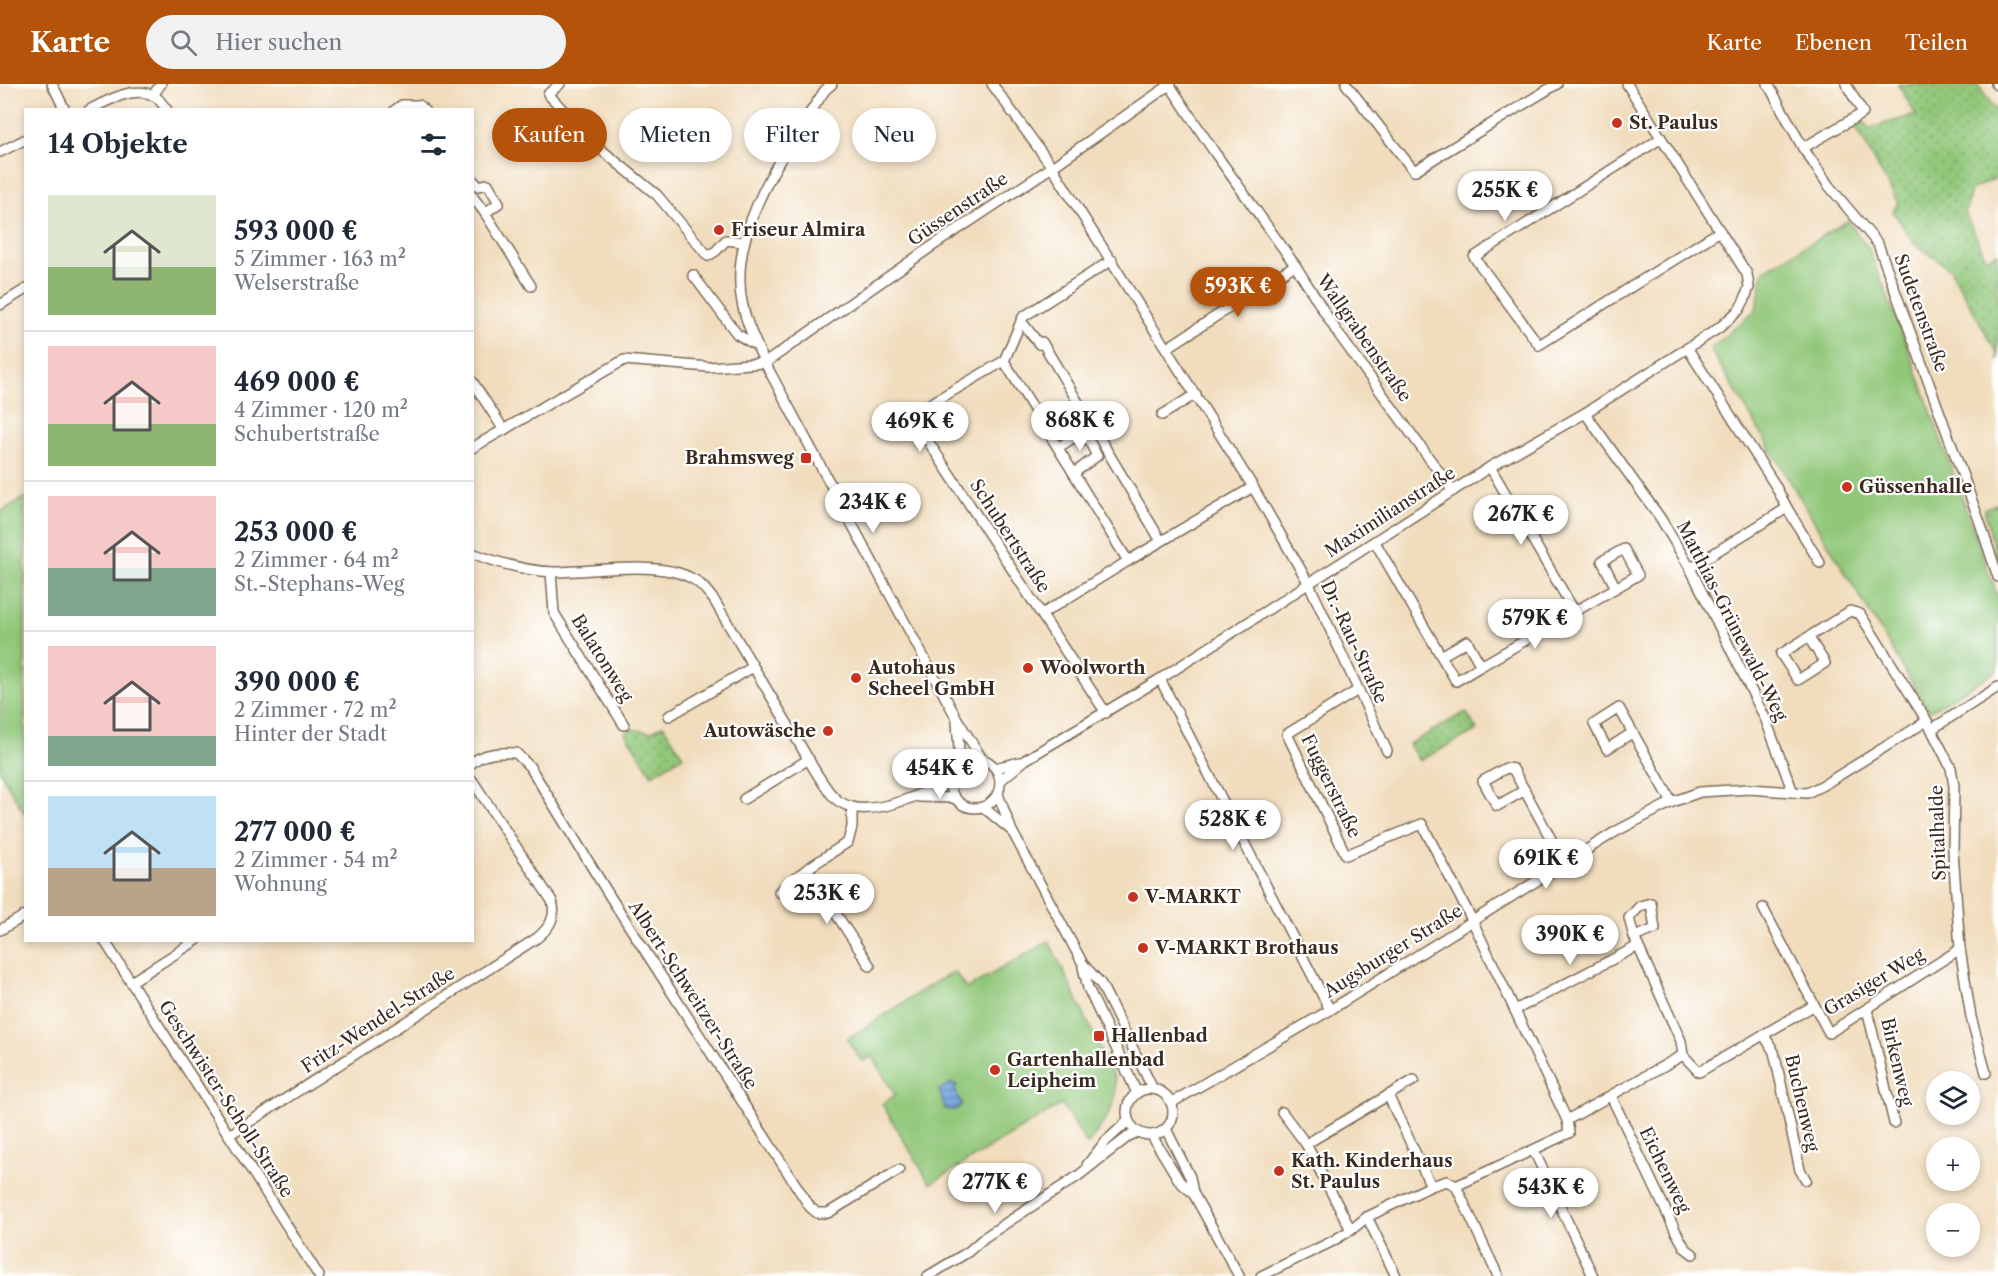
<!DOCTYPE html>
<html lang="de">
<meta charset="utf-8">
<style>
:root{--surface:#fff;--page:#f2f2f3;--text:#1f2937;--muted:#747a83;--line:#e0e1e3;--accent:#b45309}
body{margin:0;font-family:"Libre Caslon Text",serif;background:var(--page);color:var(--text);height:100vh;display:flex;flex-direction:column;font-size:22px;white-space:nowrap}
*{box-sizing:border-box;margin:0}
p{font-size:20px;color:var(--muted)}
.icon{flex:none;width:33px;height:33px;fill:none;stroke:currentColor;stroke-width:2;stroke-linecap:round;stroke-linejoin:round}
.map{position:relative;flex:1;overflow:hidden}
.sheet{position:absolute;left:24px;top:24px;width:450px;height:834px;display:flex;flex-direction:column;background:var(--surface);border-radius:0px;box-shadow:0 3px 9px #0003}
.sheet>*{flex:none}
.banner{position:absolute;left:492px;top:24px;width:570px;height:54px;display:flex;gap:12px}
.tools{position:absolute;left:1926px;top:987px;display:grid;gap:12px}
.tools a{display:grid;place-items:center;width:54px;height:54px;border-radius:50%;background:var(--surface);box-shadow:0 3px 9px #0003;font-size:30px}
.price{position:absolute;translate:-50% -51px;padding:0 14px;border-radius:21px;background:#fff;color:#222;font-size:20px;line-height:39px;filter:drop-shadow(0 2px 3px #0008)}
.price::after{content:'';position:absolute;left:50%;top:36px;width:18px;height:14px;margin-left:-9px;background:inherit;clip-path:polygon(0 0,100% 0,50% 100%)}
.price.active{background:var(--accent);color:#fff}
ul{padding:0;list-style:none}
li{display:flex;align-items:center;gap:18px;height:150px;padding:0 24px}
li+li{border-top:2px solid var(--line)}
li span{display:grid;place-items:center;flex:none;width:168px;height:120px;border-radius:0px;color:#555}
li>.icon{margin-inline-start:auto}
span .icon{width:72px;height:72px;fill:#fffc;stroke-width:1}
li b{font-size:26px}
h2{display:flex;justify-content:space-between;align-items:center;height:72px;padding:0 24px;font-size:26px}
.tag{padding:0 21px;border-radius:27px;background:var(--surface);box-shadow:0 3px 9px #0003;font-size:21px;line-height:54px}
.tag.active{background:var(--accent);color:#fff}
header{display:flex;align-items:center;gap:36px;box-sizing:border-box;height:84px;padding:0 30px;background:var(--accent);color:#fff}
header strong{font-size:28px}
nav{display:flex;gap:33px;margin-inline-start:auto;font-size:21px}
.search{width:420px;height:54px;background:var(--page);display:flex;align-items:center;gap:15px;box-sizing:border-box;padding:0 21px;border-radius:33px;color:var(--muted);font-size:22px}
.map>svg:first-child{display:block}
.park{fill:url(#park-dots);stroke:#66784c;stroke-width:1.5}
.garden{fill:#91c779;stroke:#66784c;stroke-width:1.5}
.water{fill:url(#water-rules);stroke:#596880;stroke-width:1.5}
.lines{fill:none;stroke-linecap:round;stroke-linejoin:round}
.street-casing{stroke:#7b6956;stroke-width:12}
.street{stroke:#fff;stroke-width:9}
.poi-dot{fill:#c8321e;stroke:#fff;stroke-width:2}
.labels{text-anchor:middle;stroke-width:4.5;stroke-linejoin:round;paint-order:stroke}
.poi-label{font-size:18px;font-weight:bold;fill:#3b2a1e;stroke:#fff;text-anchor:start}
.street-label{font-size:18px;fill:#3b2a1e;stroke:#fff}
</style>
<header>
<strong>Karte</strong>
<div class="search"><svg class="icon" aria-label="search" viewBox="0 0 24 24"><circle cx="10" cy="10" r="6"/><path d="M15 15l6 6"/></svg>Hier suchen</div>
<nav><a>Karte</a><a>Ebenen</a><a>Teilen</a></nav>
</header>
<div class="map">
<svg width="1998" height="1192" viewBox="0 0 1998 1192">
<defs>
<pattern id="park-dots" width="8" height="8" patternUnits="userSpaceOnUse" patternTransform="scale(1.5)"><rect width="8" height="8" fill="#91c779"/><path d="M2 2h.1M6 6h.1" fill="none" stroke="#78a263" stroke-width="1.8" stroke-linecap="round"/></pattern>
<pattern id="water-rules" width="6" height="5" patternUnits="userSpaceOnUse" patternTransform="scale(1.5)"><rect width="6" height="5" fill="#77a7e1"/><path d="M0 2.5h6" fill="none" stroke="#6388b6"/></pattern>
</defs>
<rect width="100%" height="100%" fill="#fff"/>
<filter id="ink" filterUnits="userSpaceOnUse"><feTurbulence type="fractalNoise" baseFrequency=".0167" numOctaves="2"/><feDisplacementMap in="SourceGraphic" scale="12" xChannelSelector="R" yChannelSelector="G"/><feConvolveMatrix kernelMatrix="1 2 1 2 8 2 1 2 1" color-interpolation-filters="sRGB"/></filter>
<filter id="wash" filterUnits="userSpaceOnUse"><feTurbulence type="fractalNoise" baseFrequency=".008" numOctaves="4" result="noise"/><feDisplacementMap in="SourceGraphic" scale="24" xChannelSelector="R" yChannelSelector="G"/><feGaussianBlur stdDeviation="1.35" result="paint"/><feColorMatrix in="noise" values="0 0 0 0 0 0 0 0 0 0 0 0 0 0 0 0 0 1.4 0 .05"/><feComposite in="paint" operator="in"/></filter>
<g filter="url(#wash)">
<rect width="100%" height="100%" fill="#f1ddbd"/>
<g class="park">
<path d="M1898,0H1977L1998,29V93L1971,106L1965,129L1986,174L1998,169V277L1997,269L1950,185L1914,159L1893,127L1898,119L1855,42L1863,37L1869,44L1916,31Z"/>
<path d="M1998,419V480L1984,425Z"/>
<path d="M1466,628L1477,646L1419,677L1409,660Z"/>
<path d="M663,641L683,672L652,691L625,649L630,645L651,648Z"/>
</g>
<g class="garden">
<path d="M1848,137L1869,165L1915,283L1998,514V586L1929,627L1710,265L1756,226L1763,187Z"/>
<path d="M25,413V731L0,687V428Z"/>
<path d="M1049,857L1114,993C1121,1020 1103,1040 1087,1061L1062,1020L930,1100L882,1020L895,1011L872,972L862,978L847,955L937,897L955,888L966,905Z"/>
</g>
<path class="water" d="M951,999L957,1001L955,1004L959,1016L962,1020C958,1026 952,1027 945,1025L939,1006Z"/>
</g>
<g filter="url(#ink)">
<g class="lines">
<g class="street-casing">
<g id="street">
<path d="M52,0L65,26"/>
<path d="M560,0L548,10L599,64L657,111L708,172L716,167L726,156L743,158"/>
<path d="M832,0L825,6C786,66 725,147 743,223C747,242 757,262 765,279L957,635L982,675"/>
<path d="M992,0L1052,83L1253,403L1309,500L1387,667"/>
<path d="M1169,0L1215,69L1295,181L1337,248L1453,407"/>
<path d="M1346,0L1414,87L1557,0"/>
<path d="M1768,0L1803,64L1829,102L1878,160L1979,436L1998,493"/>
<path d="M1996,0L1998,2"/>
<path d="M153,11L161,0"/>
<path d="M89,26C106,17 135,1 154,12C159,14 163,21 167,26"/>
<path d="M395,26L402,21H419L424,26"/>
<path d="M1660,55L1474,173L1539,261L1720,147"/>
<path d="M1803,64L1863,29L1846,0"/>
<path d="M0,68L26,55"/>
<path d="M472,95L478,102L488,100L499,119L485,129L531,202"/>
<path d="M472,112L485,129"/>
<path d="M693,191L737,250L757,262"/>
<path d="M0,221L26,205"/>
<path d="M1021,237L1039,260L1042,258L1161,457"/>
<path d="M1167,264L1295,181"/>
<path d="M1688,265L1775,401L1787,424L1820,479"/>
<path d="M1004,277L1128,477L1253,403"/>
<path d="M765,279L928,165L1052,83L1171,0"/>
<path d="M472,297L504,346"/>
<path d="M1585,329L1661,435L1690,484L1765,634L1793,708"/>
<path d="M1162,331L1196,310"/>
<path d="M1059,363L1084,347L1097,372L1074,389"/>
<path d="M472,364L624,276L709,283L765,279"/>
<path d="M1490,383L1575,528"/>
<path d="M1375,458L1441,572L1467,557L1481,582L1638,491L1624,465L1602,477L1616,504"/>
<path d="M472,469C498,479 526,487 553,488C592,488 658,476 691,494C701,498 707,508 714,516C741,562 768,608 796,654C807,672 818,695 832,711C837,717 844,721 852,723C880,730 926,709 950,695"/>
<path d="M1690,484L1787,424"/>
<path d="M551,488L554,529L624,641"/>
<path d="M1042,530L1128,477"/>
<path d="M1809,554L1825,579L1798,596L1781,570L1850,527L1860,530L1927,637L1951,684L1954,702L1953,767L1960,865L1971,933L1986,989"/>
<path d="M1441,572L1456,597L1481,582"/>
<path d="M1160,595L1330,926"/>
<path d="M1106,629L911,331L1004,277L1023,233L1112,176"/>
<path d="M669,632L753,583"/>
<path d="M957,638L960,679"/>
<path d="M1932,645L1998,603"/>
<path d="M1632,649L1607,665L1594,640L1619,624L1672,718"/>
<circle cx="975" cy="699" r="25"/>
<path d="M472,679C483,668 502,668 516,669L530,683L611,814L810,1123L817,1129H828L899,1086"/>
<path d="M995,684L1020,678"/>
<path d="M1000,697L1025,676L1160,595L1490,383L1585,329L1719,244L1739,226L1745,215L1749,203L1747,190L1627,0"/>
<path d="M1525,706L1497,722L1483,697L1506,684L1513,685L1564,779"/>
<path d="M998,710L1012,747L1083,880L1101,900L1153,1005"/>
<path d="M919,713L954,714"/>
<path d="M744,715L809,675"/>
<path d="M983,723L1011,746"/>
<path d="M807,785L870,882"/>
<path d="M779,808L807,785L848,758L852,743V723"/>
<path d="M1763,824L1829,949L1960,865"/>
<path d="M0,846L26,831"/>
<path d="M1634,853L1629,834L1640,822L1651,819L1655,845L1634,853L1681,957L1683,971"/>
<path d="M104,856L319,1192"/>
<path d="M1083,883L1088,904L1137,1009"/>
<path d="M131,898L197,856"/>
<path d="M1867,925L1894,1039"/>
<path d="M1515,926L1638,862"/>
<path d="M1764,951L1774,968L1800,1086L1806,1096"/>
<path d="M1683,971L1699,988L1813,922"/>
<circle cx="1150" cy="1028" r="23"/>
<path d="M1388,1011L1431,1102"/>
<path d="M1611,1012L1675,1146L1685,1164L1693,1170"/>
<path d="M1171,1019L1330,926L1615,748L1672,718L1700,708L1749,705L1807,709L1825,700L1927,637"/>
<path d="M1282,1028L1306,1060L1351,1146"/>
<path d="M1567,1036L1683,971"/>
<path d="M1166,1045L1190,1093L1193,1109"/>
<path d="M229,1051L537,854C549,844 557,833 552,817L472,696"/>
<path d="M1152,1052L1180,1098L1193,1109L1239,1192"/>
<path d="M1306,1060L1414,996"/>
<path d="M1534,1067L1593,1192"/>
<path d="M1087,1081L1105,1058L1128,1037"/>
<path d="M1456,1102L1498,1192"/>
<path d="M1367,1133L1396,1192"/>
<path d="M928,1192L968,1168L985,1153L1078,1092L1129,1052L1138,1048"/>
<path d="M1261,1192L1331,1158L1351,1146L1367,1133L1431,1102L1447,1097L1456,1102L1569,1049L1567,1036L1472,836L1422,740L1346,771L1287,650L1358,606"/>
</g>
</g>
<use href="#street" class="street"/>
</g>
</g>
<g class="poi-dot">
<circle cx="1617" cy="39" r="6"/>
<circle cx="719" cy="146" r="6"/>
<rect x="800" y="368" width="12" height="12" rx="3"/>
<circle cx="1847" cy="403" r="6"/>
<circle cx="1028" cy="584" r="6"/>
<circle cx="856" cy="594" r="6"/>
<circle cx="828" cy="647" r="6"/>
<circle cx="1133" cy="813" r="6"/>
<circle cx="1143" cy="864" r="6"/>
<rect x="1093" y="946" width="12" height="12" rx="3"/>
<circle cx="995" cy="986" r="6"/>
<circle cx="1279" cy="1087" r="6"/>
</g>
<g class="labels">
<g class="poi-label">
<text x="1629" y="45">St. Paulus</text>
<text x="731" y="152">Friseur Almira</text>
<text x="794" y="380" text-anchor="end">Brahmsweg</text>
<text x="1859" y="409">Güssenhalle</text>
<text x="868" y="590">Autohaus<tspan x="868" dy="21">Scheel GmbH</tspan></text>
<text x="1040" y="590">Woolworth</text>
<text x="816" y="653" text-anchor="end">Autowäsche</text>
<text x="1145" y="819">V-MARKT</text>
<text x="1155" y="870">V-MARKT Brothaus</text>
<text x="1111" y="958">Hallenbad</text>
<text x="1007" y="982">Gartenhallenbad<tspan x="1007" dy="21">Leipheim</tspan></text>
<text x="1291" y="1083">Kath. Kinderhaus<tspan x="1291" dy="21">St. Paulus</tspan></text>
</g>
<g class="street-label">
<text transform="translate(958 125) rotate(-34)" y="6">Güssenstraße</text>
<text transform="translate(1921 229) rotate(70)" y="6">Sudetenstraße</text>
<text transform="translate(1364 254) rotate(55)" y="6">Wallgrabenstraße</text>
<text transform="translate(1390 428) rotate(-33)" y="6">Maximilianstraße</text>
<text transform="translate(1010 452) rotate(57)" y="6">Schubertstraße</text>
<text transform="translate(1732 537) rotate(63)" y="6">Matthias-Grünewald-Weg</text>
<text transform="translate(1354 558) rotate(65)" y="6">Dr.-Rau-Straße</text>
<text transform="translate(602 574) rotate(58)" y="6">Balatonweg</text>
<text transform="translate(1331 702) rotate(64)" y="6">Fuggerstraße</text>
<text transform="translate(1938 749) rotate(-92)" y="6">Spitalhalde</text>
<text transform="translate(1393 867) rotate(-32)" y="6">Augsburger Straße</text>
<text transform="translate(1874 898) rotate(-31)" y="6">Grasiger Weg</text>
<text transform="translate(693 911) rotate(57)" y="6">Albert-Schweitzer-Straße</text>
<text transform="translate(378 936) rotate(-33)" y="6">Fritz-Wendel-Straße</text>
<text transform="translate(1897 978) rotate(77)" y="6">Birkenweg</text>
<text transform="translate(226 1015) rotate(57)" y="6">Geschwister-Scholl-Straße</text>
<text transform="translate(1802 1019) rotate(77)" y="6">Buchenweg</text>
<text transform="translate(1665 1086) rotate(64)" y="6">Eichenweg</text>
</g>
</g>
</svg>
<div class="tools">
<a><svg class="icon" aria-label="layers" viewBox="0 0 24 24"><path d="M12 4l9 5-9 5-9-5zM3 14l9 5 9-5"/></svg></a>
<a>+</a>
<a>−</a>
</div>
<b class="price" style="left:1505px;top:138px">255K €</b>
<b class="price active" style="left:1238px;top:234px">593K €</b>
<b class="price" style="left:1080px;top:368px">868K €</b>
<b class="price" style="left:920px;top:369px">469K €</b>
<b class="price" style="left:873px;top:450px">234K €</b>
<b class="price" style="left:1521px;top:462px">267K €</b>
<b class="price" style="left:1535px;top:566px">579K €</b>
<b class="price" style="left:940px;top:716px">454K €</b>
<b class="price" style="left:1233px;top:767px">528K €</b>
<b class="price" style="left:1546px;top:806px">691K €</b>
<b class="price" style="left:827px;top:841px">253K €</b>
<b class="price" style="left:1570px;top:882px">390K €</b>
<b class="price" style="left:995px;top:1130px">277K €</b>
<b class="price" style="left:1551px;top:1135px">543K €</b>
<div class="banner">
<a class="tag active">Kaufen</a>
<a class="tag">Mieten</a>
<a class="tag">Filter</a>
<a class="tag">Neu</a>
</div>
<section class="sheet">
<h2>14 Objekte<svg class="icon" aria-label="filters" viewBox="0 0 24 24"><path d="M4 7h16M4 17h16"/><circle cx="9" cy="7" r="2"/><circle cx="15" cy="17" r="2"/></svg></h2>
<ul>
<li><span style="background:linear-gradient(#dfe7d0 60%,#8fb573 0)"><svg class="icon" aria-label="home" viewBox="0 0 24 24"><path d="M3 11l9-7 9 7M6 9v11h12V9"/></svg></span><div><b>593 000 €</b><p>5 Zimmer · 163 m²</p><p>Welserstraße</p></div></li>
<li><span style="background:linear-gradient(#f6c9c9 65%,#8fb573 0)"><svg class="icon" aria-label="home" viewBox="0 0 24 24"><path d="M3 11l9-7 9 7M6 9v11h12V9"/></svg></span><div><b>469 000 €</b><p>4 Zimmer · 120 m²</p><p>Schubertstraße</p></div></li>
<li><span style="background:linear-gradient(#f6c9c9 60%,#7fa58c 0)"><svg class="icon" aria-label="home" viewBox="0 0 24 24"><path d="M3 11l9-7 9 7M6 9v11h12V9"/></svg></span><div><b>253 000 €</b><p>2 Zimmer · 64 m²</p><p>St.-Stephans-Weg</p></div></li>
<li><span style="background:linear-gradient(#f6c9c9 75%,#7fa58c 0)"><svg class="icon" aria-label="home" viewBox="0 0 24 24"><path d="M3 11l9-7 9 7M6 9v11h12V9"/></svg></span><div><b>390 000 €</b><p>2 Zimmer · 72 m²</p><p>Hinter der Stadt</p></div></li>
<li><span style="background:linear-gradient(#bfe0f5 60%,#b9a48a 0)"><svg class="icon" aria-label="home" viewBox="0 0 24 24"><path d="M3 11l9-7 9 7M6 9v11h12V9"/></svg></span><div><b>277 000 €</b><p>2 Zimmer · 54 m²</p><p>Wohnung</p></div></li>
</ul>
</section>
</div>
